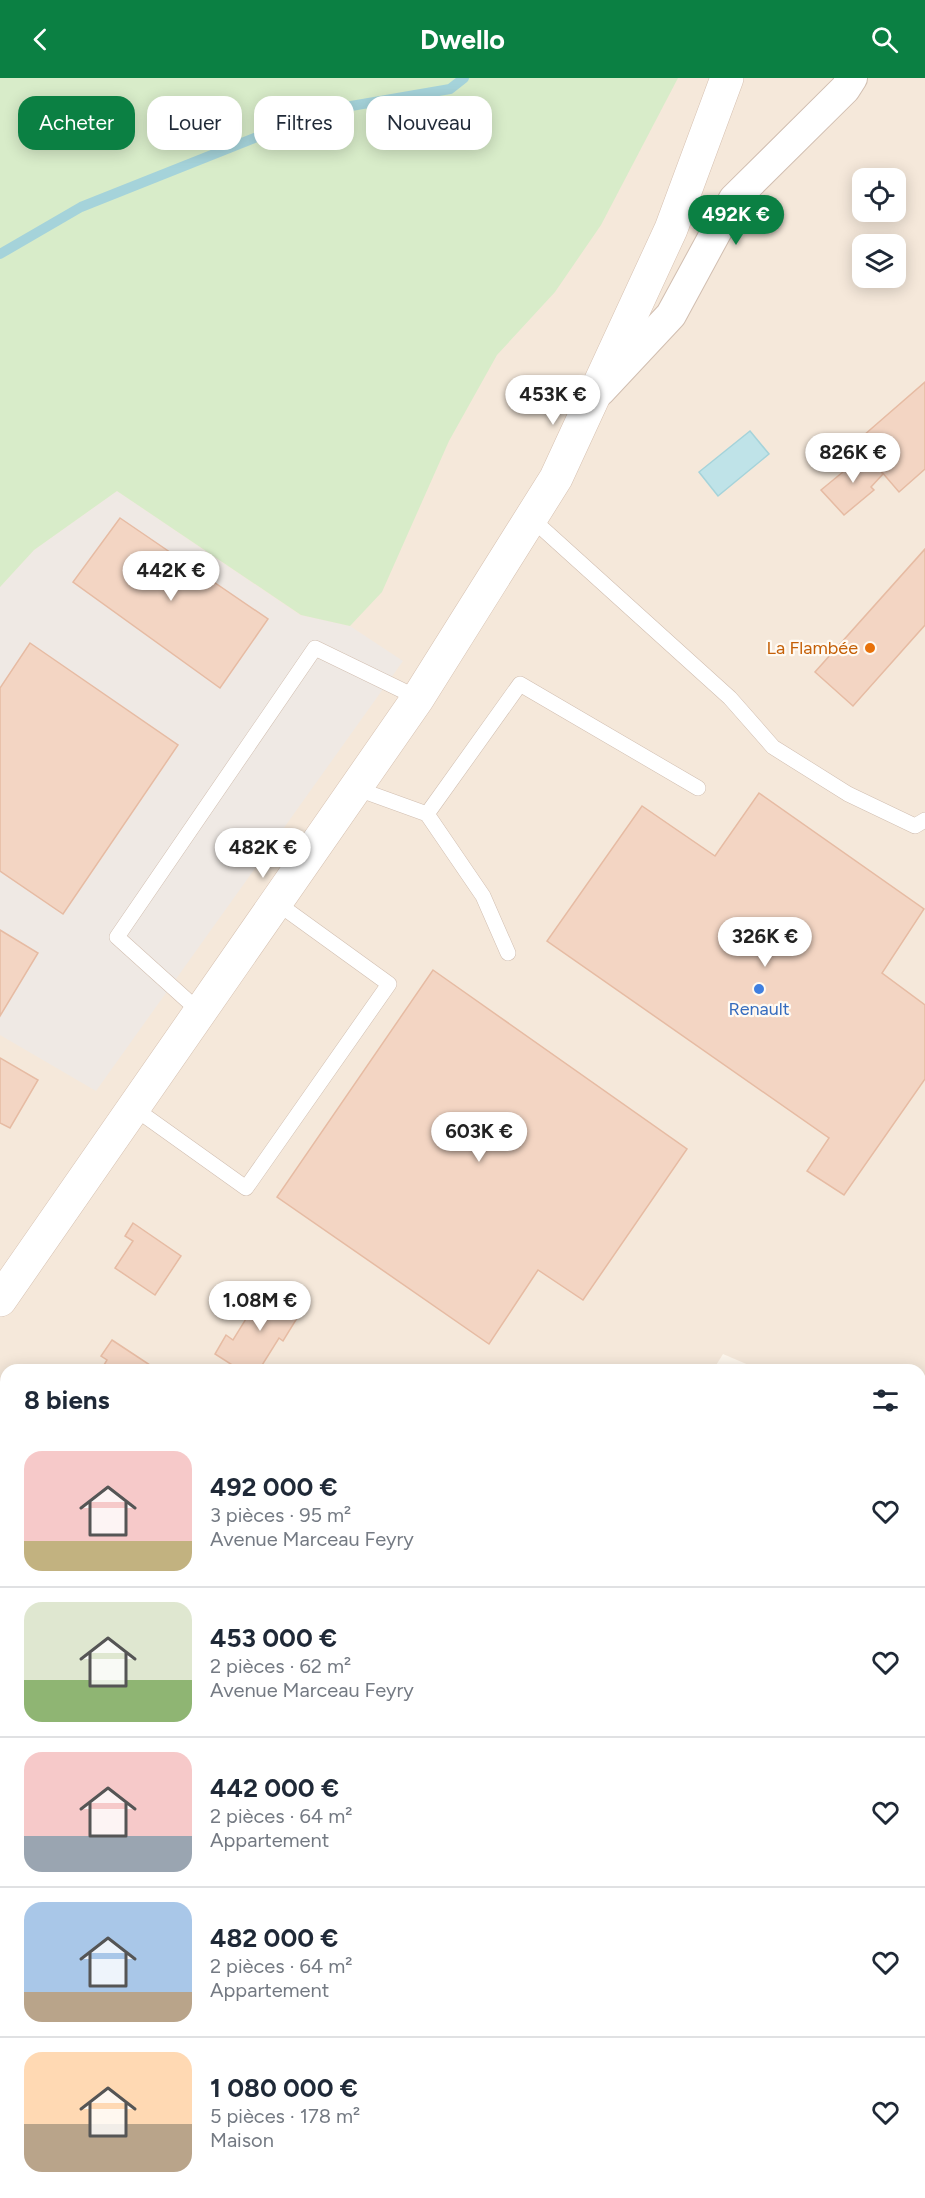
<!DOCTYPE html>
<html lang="fr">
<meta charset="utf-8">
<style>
:root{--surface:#fff;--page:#f6f6f7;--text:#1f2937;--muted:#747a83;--line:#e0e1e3;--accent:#0b8043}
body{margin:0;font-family:Figtree,sans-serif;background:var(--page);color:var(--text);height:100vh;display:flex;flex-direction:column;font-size:22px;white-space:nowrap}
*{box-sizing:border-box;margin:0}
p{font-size:20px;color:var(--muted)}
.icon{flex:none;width:33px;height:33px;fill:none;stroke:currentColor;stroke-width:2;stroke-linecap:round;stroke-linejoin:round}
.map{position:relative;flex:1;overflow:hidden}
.side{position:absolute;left:0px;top:1286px;width:926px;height:836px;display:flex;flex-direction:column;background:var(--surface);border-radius:18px 18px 0 0;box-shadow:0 3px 15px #0003}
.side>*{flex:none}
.banner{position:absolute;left:18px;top:18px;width:600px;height:54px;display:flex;gap:12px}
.buttons{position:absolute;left:852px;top:90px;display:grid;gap:12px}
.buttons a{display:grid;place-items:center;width:54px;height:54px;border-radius:12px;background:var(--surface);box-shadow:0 3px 15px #0003;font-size:30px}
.price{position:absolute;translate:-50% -51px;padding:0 14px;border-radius:21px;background:#fff;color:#222;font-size:20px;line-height:39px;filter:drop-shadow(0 2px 3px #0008)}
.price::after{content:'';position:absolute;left:50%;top:36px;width:18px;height:14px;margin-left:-9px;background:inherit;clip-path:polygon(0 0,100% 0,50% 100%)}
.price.selected{background:var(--accent);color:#fff}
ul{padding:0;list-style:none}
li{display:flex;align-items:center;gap:18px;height:150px;padding:0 24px}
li+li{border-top:2px solid var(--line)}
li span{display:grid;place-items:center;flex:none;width:168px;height:120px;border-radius:18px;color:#555}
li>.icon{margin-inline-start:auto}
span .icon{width:72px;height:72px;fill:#fffc;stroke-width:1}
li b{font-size:26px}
h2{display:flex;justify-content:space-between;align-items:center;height:72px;padding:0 24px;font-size:26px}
.pill{padding:0 21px;border-radius:18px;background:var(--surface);box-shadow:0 3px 15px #0003;font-size:21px;line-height:54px}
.pill.selected{background:var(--accent);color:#fff}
header{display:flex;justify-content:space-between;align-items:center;height:78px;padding:0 24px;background:var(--accent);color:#fff;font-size:27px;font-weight:700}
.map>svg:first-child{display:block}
.residential{fill:#f5e8da;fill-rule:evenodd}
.industrial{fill:#efe9e4}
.green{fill:#d8ecc9}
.water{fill:#bfe3e8;stroke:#a5d3da;stroke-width:1.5}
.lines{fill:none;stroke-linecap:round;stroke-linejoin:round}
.stream{stroke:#a5d3da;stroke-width:10}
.building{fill:#f3d5c3;stroke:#e6bba3;stroke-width:1.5}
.service-casing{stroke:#d1beb0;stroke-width:16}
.minor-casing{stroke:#d1beb0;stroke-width:32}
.secondary-casing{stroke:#d6c0b0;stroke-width:34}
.service{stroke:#fff;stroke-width:15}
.minor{stroke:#fff;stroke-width:30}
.secondary{stroke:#fff;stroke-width:33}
.food-dot{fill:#e8710a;stroke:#fffaf3;stroke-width:2}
.shop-dot{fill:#3f7fe0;stroke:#fffaf3;stroke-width:2}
.labels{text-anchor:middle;stroke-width:4.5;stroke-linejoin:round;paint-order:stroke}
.food-label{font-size:18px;fill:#c56008;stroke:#fffaf3;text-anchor:end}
.shop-label{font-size:18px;fill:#366cbe;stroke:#fffaf3}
</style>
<header><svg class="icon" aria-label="back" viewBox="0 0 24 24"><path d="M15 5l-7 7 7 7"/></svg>Dwello<svg class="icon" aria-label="search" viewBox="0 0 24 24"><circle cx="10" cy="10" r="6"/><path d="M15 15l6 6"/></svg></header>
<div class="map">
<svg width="925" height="2120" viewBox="0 0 925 2120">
<rect width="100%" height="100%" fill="#fdf6ec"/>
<path class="residential" d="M0,0H925V1367L920,1365V1292L758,1291L723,1276L713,1292H6V2115H162L159,2120H0ZM862,100H896V134H862ZM862,166H896V200H862Z"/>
<path class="industrial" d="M117,413L300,537L350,548L403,583L96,1013L0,957V509L34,472Z"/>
<path class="green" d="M0,0H678L601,147L555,214L497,277L449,363L382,514L350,548L301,537L117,413L34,472L0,509Z"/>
<path class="water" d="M750,353L769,376L718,418L699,394Z"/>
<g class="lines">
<path class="stream" d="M0,176L81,129L322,33L450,11L464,0"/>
</g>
<g class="building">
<path d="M925,304V391L899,414L856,364Z"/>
<path d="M866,375L883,396L871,409L874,412L844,437L821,412Z"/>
<path d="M120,440L268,541L220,610L73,504Z"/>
<path d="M925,471V547L853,628L815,594Z"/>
<path d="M30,565L178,667L63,836L0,793V610Z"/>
<path d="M759,715L924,831L882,895L925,927V1001L844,1117L807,1093L829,1060L547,863L642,728L715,778Z"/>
<path d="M0,852L38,875L0,938Z"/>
<path d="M433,892L687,1071L583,1222L538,1192L489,1266L277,1119Z"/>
<path d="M0,980L38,1002L10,1050L0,1045Z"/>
<path d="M133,1145L181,1178L155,1217L115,1190L133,1163L125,1158Z"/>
<path d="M265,1210L302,1232L283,1263L279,1260L259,1292H240L215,1276L226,1257L233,1262Z"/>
<path d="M112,1262L153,1289L151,1292H101L107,1282L101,1278Z"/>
<path d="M6,1633V1673L0,1669V1642Z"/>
</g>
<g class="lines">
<g class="service-casing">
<g id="service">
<path d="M532,441L730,620L773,669L848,716L915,748L925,742"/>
<path d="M355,710L427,736L483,818L508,875"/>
<path d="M427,736L520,606L698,710"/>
<path d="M199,933L117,859L315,570L418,620"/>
<path d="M134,1030L246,1110L389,906L277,825"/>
</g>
</g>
<g class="minor-casing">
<path id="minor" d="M600,313L671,237L734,121L845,11L852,0"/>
</g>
<g class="secondary-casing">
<path id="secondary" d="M0,1222L418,620L556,400L671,151L727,0"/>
</g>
<use href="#service" class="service"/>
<use href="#minor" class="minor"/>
<use href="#secondary" class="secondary"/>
</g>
<circle class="food-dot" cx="870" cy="570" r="6"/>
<circle class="shop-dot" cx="759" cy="911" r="6"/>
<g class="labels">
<g class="food-label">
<text x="858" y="576">La Flambée</text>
</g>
<g class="shop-label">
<text x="759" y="937">Renault</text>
</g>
</g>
</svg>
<div class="buttons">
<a><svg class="icon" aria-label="locate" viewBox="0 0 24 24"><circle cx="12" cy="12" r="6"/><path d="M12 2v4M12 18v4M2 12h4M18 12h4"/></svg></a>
<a><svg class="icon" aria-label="layers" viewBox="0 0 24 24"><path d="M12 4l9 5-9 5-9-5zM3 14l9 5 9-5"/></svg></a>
</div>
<b class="price selected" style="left:736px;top:168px">492K €</b>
<b class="price" style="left:553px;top:348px">453K €</b>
<b class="price" style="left:853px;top:406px">826K €</b>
<b class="price" style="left:171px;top:524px">442K €</b>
<b class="price" style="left:263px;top:801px">482K €</b>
<b class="price" style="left:765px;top:890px">326K €</b>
<b class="price" style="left:479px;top:1085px">603K €</b>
<b class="price" style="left:260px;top:1254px">1.08M €</b>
<div class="banner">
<a class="pill selected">Acheter</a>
<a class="pill">Louer</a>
<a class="pill">Filtres</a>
<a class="pill">Nouveau</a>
</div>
<section class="side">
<h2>8 biens<svg class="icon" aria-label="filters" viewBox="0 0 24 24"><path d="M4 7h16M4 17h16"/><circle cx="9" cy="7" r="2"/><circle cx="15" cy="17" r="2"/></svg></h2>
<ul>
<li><span style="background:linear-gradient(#f6c9c9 75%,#c2b280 0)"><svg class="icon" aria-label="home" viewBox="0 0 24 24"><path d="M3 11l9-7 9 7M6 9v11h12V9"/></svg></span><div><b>492 000 €</b><p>3 pièces · 95 m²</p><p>Avenue Marceau Feyry</p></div><svg class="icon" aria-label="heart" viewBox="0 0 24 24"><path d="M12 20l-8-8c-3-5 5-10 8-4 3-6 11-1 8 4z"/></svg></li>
<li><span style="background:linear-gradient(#dfe7d0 65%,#8fb573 0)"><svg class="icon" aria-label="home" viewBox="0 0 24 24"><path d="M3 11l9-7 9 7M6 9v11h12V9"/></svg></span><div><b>453 000 €</b><p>2 pièces · 62 m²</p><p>Avenue Marceau Feyry</p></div><svg class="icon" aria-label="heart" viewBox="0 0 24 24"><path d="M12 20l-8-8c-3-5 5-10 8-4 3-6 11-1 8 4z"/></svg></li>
<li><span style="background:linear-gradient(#f6c9c9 70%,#9aa5b1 0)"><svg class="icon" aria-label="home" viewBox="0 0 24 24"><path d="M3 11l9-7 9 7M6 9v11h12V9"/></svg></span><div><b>442 000 €</b><p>2 pièces · 64 m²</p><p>Appartement</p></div><svg class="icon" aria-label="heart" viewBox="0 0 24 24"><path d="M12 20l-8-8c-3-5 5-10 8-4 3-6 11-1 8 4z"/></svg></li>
<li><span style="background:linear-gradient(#a9c7e8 75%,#b9a48a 0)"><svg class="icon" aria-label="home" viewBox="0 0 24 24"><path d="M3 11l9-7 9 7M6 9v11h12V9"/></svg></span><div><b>482 000 €</b><p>2 pièces · 64 m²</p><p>Appartement</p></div><svg class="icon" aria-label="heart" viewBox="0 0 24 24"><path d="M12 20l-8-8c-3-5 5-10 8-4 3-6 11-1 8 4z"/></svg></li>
<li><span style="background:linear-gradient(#ffd9b3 60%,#b9a48a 0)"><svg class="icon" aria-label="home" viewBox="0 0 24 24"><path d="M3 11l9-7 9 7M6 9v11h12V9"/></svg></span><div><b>1 080 000 €</b><p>5 pièces · 178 m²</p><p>Maison</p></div><svg class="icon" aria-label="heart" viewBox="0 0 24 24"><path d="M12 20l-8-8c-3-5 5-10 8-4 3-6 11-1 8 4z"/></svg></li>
</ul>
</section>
</div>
